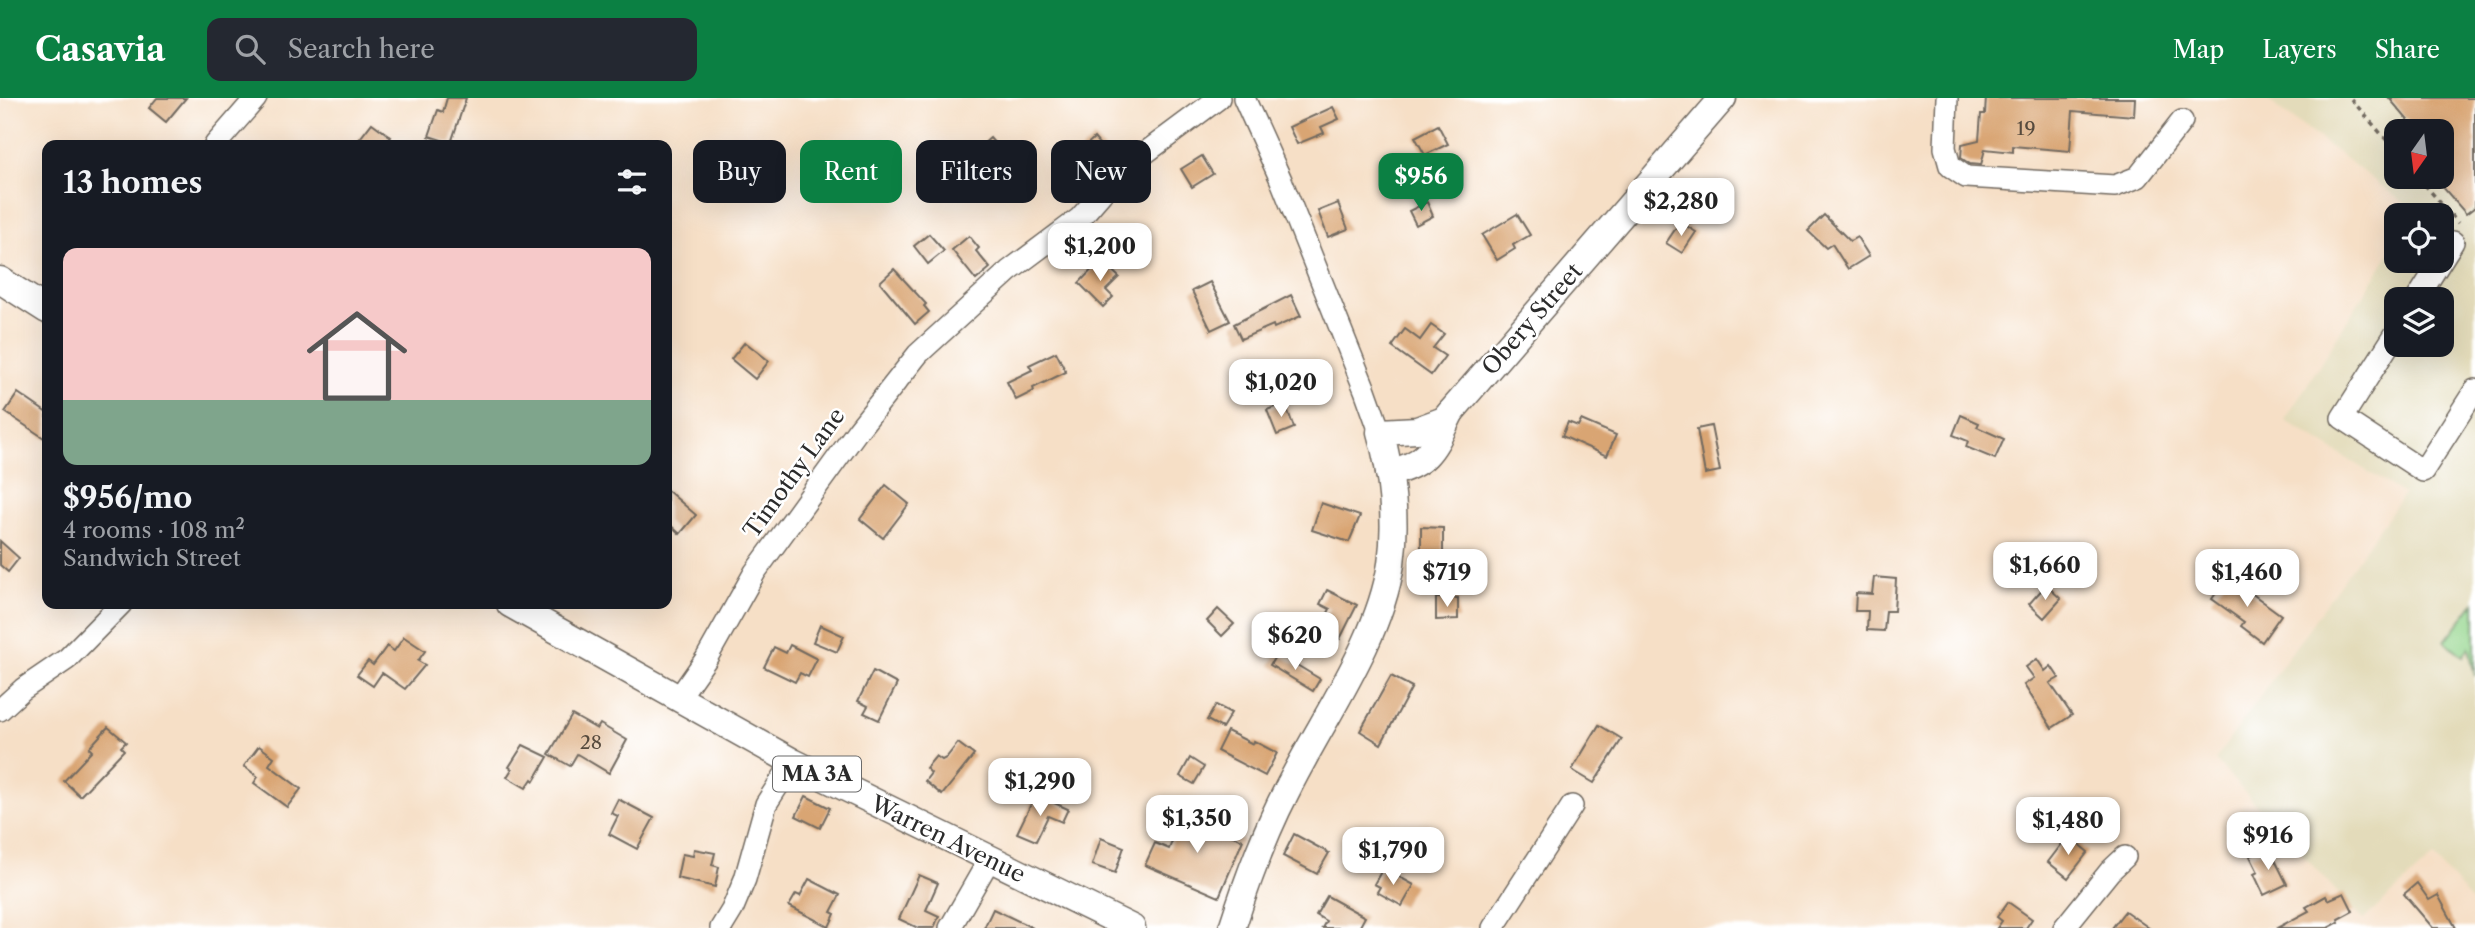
<!DOCTYPE html>
<meta charset="utf-8">
<style>
:root{--surface:#171b24;--page:#242831;--text:#f1f3f6;--muted:#9ea1a6;--accent:#0b8043}
body{margin:0;font-family:"Libre Caslon Text",serif;background:var(--page);color:var(--text);height:100vh;display:flex;flex-direction:column;font-size:26px;white-space:nowrap}
*{box-sizing:border-box;margin:0}
p{font-size:23px;color:var(--muted)}
.icon{flex:none;width:38px;height:38px;fill:none;stroke:currentColor;stroke-width:2;stroke-linecap:round;stroke-linejoin:round}
.map{position:relative;flex:1;overflow:hidden}
.panel{position:absolute;left:42px;top:42px;width:630px;height:469px;display:flex;flex-direction:column;background:var(--surface);border-radius:14px;box-shadow:0 7px 28px #0002}
.panel>*{flex:none}
.banner{position:absolute;left:693px;top:42px;width:665px;height:63px;display:flex;gap:14px}
.needle{width:46px;rotate:194deg}
.fabs{position:absolute;left:2384px;top:21px;display:grid;gap:14px}
.fabs a{display:grid;place-items:center;width:70px;height:70px;border-radius:14px;background:var(--surface);box-shadow:0 7px 28px #0002;font-size:35px}
.price{position:absolute;translate:-50% -60px;padding:0 16px;border-radius:14px;background:#fff;color:#222;font-size:23px;line-height:46px;filter:drop-shadow(0 2px 4px #0008)}
.price::after{content:'';position:absolute;left:50%;top:42px;width:21px;height:16px;margin-left:-10px;background:inherit;clip-path:polygon(0 0,100% 0,50% 100%)}
.price.selected{background:var(--accent);color:#fff}
ul{padding:0;list-style:none}
li{display:grid;align-content:center;gap:14px;height:371px;padding:0 21px}
li span{display:grid;place-items:center;height:217px;border-radius:14px;color:#555}
li>.icon{margin-inline-start:auto}
span .icon{width:126px;height:126px;fill:#fffc;stroke-width:1}
li b{font-size:30px}
h2{display:flex;justify-content:space-between;align-items:center;height:84px;padding:0 21px;font-size:30px}
.pill{padding:0 24px;border-radius:14px;background:var(--surface);box-shadow:0 7px 28px #0002;font-size:24px;line-height:63px}
.pill.selected{background:var(--accent);color:#fff}
header{display:flex;align-items:center;gap:42px;box-sizing:border-box;height:98px;padding:0 35px;background:var(--accent);color:#fff}
header strong{font-size:33px}
nav{display:flex;gap:38px;margin-inline-start:auto;font-size:24px}
.search{width:490px;height:63px;background:var(--page);display:flex;align-items:center;gap:18px;box-sizing:border-box;padding:0 24px;border-radius:14px;color:var(--muted);font-size:26px}
.map>svg:first-child{display:block}
.built{fill:#e3dbba;fill-rule:evenodd}
.green{fill:#94d68d;stroke:#60805c;stroke-width:2}
.building{fill:#d9a573}
.lines{fill:none;stroke-linecap:round;stroke-linejoin:round}
.minor-casing{stroke:#726a61;stroke-width:24}
.major-casing{stroke:#726a61;stroke-width:29}
.path{stroke:#726a61;stroke-width:3.5;stroke-dasharray:5 5;stroke-linecap:butt}
.minor{stroke:#fff;stroke-width:21}
.major{stroke:#fff;stroke-width:26}
.labels{text-anchor:middle;stroke-width:5;stroke-linejoin:round;paint-order:stroke}
.number-label{font-size:19px;fill:#564a3d}
.shield{fill:#fff;stroke:#6b6b6b;stroke-width:2}
.shield-label{font-size:21px;font-weight:bold;fill:#2b2b2b}
.street-label{font-size:23px;fill:#2b2b2b;stroke:#fff}
</style>
<header>
<strong>Casavia</strong>
<div class="search"><svg class="icon" aria-label="search" viewBox="0 0 24 24"><circle cx="10" cy="10" r="6"/><path d="M15 15l6 6"/></svg>Search here</div>
<nav><a>Map</a><a>Layers</a><a>Share</a></nav>
</header>
<div class="map">
<svg width="2475" height="830" viewBox="0 0 2475 830">
<rect width="100%" height="100%" fill="#fff"/>
<filter id="ink" filterUnits="userSpaceOnUse"><feTurbulence type="fractalNoise" baseFrequency=".0143" numOctaves="2"/><feDisplacementMap in="SourceGraphic" scale="14" xChannelSelector="R" yChannelSelector="G"/><feConvolveMatrix kernelMatrix="1 2 1 2 8 2 1 2 1" color-interpolation-filters="sRGB"/></filter>
<filter id="wash" filterUnits="userSpaceOnUse"><feTurbulence type="fractalNoise" baseFrequency=".00686" numOctaves="4" result="noise"/><feDisplacementMap in="SourceGraphic" scale="28" xChannelSelector="R" yChannelSelector="G"/><feGaussianBlur stdDeviation="1.57" result="paint"/><feColorMatrix in="noise" values="0 0 0 0 0 0 0 0 0 0 0 0 0 0 0 0 0 1.4 0 .05"/><feComposite in="paint" operator="in"/></filter>
<g filter="url(#wash)">
<rect width="100%" height="100%" fill="#f6dfc6"/>
<path class="built" d="M2265,0H2475V806L2433,759L2363,822L2215,662L2404,396L2285,322L2396,145V163H2441V117H2413L2415,113ZM2396,33H2441V79H2396ZM2396,201H2441V247H2396Z"/>
<path class="green" d="M2475,504V578L2469,549L2463,558L2445,543Z"/>
<g id="blocks">
<g class="building">
<path d="M157,0H186L166,24L149,10Z"/>
<path d="M447,0H466L451,45L429,38L438,12L443,14Z"/>
<path d="M1986,0H2135L2134,18L2073,13L2070,53L2013,48V54L1985,51L1981,67L1970,66L1961,60L1962,46L1979,42L1981,16H1985Z"/>
<path d="M2389,0H2475V109L2466,116L2441,87V33H2417Z"/>
<path d="M1333,9L1339,21L1321,29L1324,35L1297,46L1289,29Z"/>
<path d="M372,25L391,39L384,47H355Z"/>
<path d="M1438,27L1448,46L1425,57L1415,39Z"/>
<path d="M990,40L1003,55L1012,47L1029,67L1010,83L1006,79L998,86L972,56Z"/>
<path d="M1094,40L1112,61L1090,80L1072,60Z"/>
<path d="M1202,58L1213,76L1192,89L1181,71Z"/>
<path d="M1427,104L1433,118L1416,127L1409,113Z"/>
<path d="M1338,105L1348,131L1328,139L1318,113Z"/>
<path d="M1517,116L1530,137L1513,147L1515,151L1497,162L1482,137Z"/>
<path d="M1824,117L1850,143L1857,139L1869,158L1848,171L1832,146L1826,150L1808,133Z"/>
<path d="M1680,124L1696,134L1682,155L1666,145Z"/>
<path d="M929,136L944,153L928,166L914,148Z"/>
<path d="M969,138L979,150L976,153L990,170L976,182L952,152Z"/>
<path d="M1101,162L1119,179L1106,192L1113,199L1103,209L1079,185Z"/>
<path d="M894,171L926,206L924,208L929,214L915,226L880,184Z"/>
<path d="M1210,184L1230,223L1211,232L1192,193Z"/>
<path d="M1291,197L1301,218L1274,230L1273,227L1241,241L1234,226Z"/>
<path d="M1431,227L1444,236L1433,250L1445,258L1431,277L1392,249L1405,231L1420,242Z"/>
<path d="M745,244L769,263L755,281L731,261Z"/>
<path d="M1056,254L1066,274L1033,290L1034,293L1016,302L1007,284L1032,272L1029,267Z"/>
<path d="M18,295L47,315V342L5,314Z"/>
<path d="M1285,305L1294,330L1277,337L1267,312Z"/>
<path d="M1961,317L1979,325L1977,329L2004,341L1995,361L1966,349L1968,343L1953,337Z"/>
<path d="M1581,322L1616,337L1607,358L1562,338L1568,324L1578,328Z"/>
<path d="M1711,328L1720,373L1705,376L1697,331Z"/>
<path d="M886,387L909,406L883,440L860,421Z"/>
<path d="M667,392L696,417L680,436L667,424Z"/>
<path d="M1321,405L1360,418L1349,444L1312,432Z"/>
<path d="M1421,429L1443,430V456H1421Z"/>
<path d="M0,443L19,460L8,474L0,467Z"/>
<path d="M2228,478L2281,517L2262,544L2241,528L2244,524L2212,501Z"/>
<path d="M1874,479L1896,481L1894,513H1886L1884,533L1867,532L1868,513H1855L1856,495L1872,496Z"/>
<path d="M2046,487L2061,501L2044,520L2029,506Z"/>
<path d="M1327,492L1357,507L1340,541L1320,531L1330,511L1320,506Z"/>
<path d="M1436,500H1458V521L1436,522Z"/>
<path d="M1218,511L1234,526L1222,538L1207,523Z"/>
<path d="M820,527L844,538L837,554L813,544Z"/>
<path d="M1276,528L1291,538L1282,553L1267,543Z"/>
<path d="M404,539L425,553L418,563L425,567L405,591L382,575L373,588L357,577L368,563L373,567L387,548L394,553Z"/>
<path d="M790,547L817,561L808,579L800,575L795,584L764,569L774,549L786,555Z"/>
<path d="M1277,555L1320,581L1313,593L1270,567Z"/>
<path d="M2037,561L2045,573L2051,568L2059,580L2050,585L2072,617L2052,630L2024,587L2034,580L2026,569Z"/>
<path d="M873,573L897,586L879,622L864,615L868,608L858,603Z"/>
<path d="M1391,578L1412,589L1381,646L1360,633Z"/>
<path d="M1216,607L1231,615L1222,630L1207,622Z"/>
<path d="M572,617L597,631L600,626L627,642L609,675L577,656L570,668L549,656Z"/>
<path d="M1599,627L1622,641L1594,685L1572,672Z"/>
<path d="M108,629L126,644L121,649L124,652L80,698L64,683L92,653L89,650Z"/>
<path d="M1227,633L1253,646L1254,643L1277,655L1265,678L1217,653Z"/>
<path d="M958,645L974,657L942,697L925,683L931,675L926,670L936,658L942,662L946,660Z"/>
<path d="M523,647L548,659L534,683L532,681L526,690L507,679L512,671L509,669Z"/>
<path d="M259,648L274,659L269,667L301,691L287,709L254,685L258,679L244,668Z"/>
<path d="M1190,660L1204,669L1194,686L1180,678Z"/>
<path d="M806,698L830,710L820,730L796,718Z"/>
<path d="M618,701L654,720L637,751L609,736L618,718L611,715Z"/>
<path d="M1045,701L1068,711L1062,724L1048,718L1036,743L1017,735L1032,704L1042,709Z"/>
<path d="M1184,713L1206,722L1204,726L1243,742L1219,799L1145,767L1155,745L1169,751Z"/>
<path d="M1294,736L1329,755L1317,776L1283,758Z"/>
<path d="M2068,738L2088,754L2068,780L2048,764Z"/>
<path d="M1101,740L1124,749L1115,775L1092,767Z"/>
<path d="M2269,750L2287,786L2264,797L2254,776L2258,774L2250,758Z"/>
<path d="M694,751L715,755L712,767L719,769L715,789L677,780L682,756L693,758Z"/>
<path d="M1383,770L1414,787L1402,808L1377,794L1380,789L1374,786Z"/>
<path d="M919,777L938,785L926,812L939,818L934,830H918L899,821Z"/>
<path d="M809,781L840,797L831,814L835,816L829,829L789,808L796,796L800,798Z"/>
<path d="M2417,785L2429,802L2438,797L2456,830H2433L2404,796Z"/>
<path d="M2344,795L2353,813L2338,821L2339,824L2328,830H2277L2309,813L2306,809L2326,798L2328,802Z"/>
<path d="M1327,798L1365,819L1359,830H1322L1326,823L1316,817Z"/>
<path d="M2008,804L2032,821L2026,830H1997L2002,823L1997,819Z"/>
<path d="M993,811L1033,830H984Z"/>
<path d="M2125,813L2149,830H2112Z"/>
</g>
</g>
</g>
<g filter="url(#ink)">
<use href="#blocks" fill-opacity="0" stroke="#726a61" stroke-width="2"/>
<g class="lines">
<g class="minor-casing">
<g id="minor">
<path d="M1244,0L1281,82L1365,292L1380,334"/>
<path d="M1947,0L1945,50L1950,68L1966,79L2115,88L2138,79L2182,23"/>
<path d="M215,47L256,0"/>
<path d="M2417,201L2453,144"/>
<path d="M2396,235L2342,320L2423,373L2475,292"/>
<path d="M678,601L706,561L755,474L858,332L918,256L1009,173L1080,120L1114,81L1133,64L1219,0"/>
<path d="M0,612L23,591L67,561L121,506"/>
<path d="M721,830L732,812L745,781L766,706L793,664"/>
<path d="M950,830L989,762"/>
<path d="M1493,830L1572,708"/>
<path d="M2064,830L2110,773L2125,759"/>
</g>
</g>
<g class="major-casing">
<g id="major">
<path d="M0,182L47,212"/>
<path d="M1389,375C1430,365 1433,350 1451,314"/>
<path d="M510,506L793,664L1132,830"/>
<path d="M1232,830C1247,783 1264,736 1287,692C1322,621 1379,544 1391,466C1397,423 1392,375 1380,334L1417,332L1444,322L1723,0"/>
</g>
</g>
<g class="path">
<path d="M2351,1L2396,53"/>
<path d="M2418,79L2458,125"/>
</g>
<use href="#minor" class="minor"/>
<use href="#major" class="major"/>
</g>
</g>
<g class="labels">
<g class="number-label">
<text x="2026" y="37">19</text>
<text x="591" y="651">28</text>
</g>
<rect class="shield" x="773" y="658.5" width="88" height="35" rx="5"/>
<g class="shield-label">
<text x="817" y="683">MA 3A</text>
</g>
<g class="street-label">
<text transform="translate(1532 221) rotate(-49)" y="8">Obery Street</text>
<text transform="translate(794 375) rotate(-54)" y="8">Timothy Lane</text>
<text transform="translate(948 741) rotate(26)" y="8">Warren Avenue</text>
</g>
</g>
</svg>
<div class="fabs">
<a><svg class="needle" viewBox="-14 -14 28 28"><path d="M0-13l5 13h-10z" fill="#e53935"/><path d="M0 13l5-13h-10z" fill="#9ea1a6"/></svg></a>
<a><svg class="icon" aria-label="locate" viewBox="0 0 24 24"><circle cx="12" cy="12" r="6"/><path d="M12 2v4M12 18v4M2 12h4M18 12h4"/></svg></a>
<a><svg class="icon" aria-label="layers" viewBox="0 0 24 24"><path d="M12 4l9 5-9 5-9-5zM3 14l9 5 9-5"/></svg></a>
</div>
<b class="price selected" style="left:1421px;top:115px">$956</b>
<b class="price" style="left:1681px;top:140px">$2,280</b>
<b class="price" style="left:1100px;top:185px">$1,200</b>
<b class="price" style="left:1281px;top:321px">$1,020</b>
<b class="price" style="left:2045px;top:504px">$1,660</b>
<b class="price" style="left:1447px;top:511px">$719</b>
<b class="price" style="left:2247px;top:511px">$1,460</b>
<b class="price" style="left:1295px;top:574px">$620</b>
<b class="price" style="left:1040px;top:720px">$1,290</b>
<b class="price" style="left:1197px;top:757px">$1,350</b>
<b class="price" style="left:2068px;top:759px">$1,480</b>
<b class="price" style="left:2268px;top:774px">$916</b>
<b class="price" style="left:1393px;top:789px">$1,790</b>
<div class="banner">
<a class="pill">Buy</a>
<a class="pill selected">Rent</a>
<a class="pill">Filters</a>
<a class="pill">New</a>
</div>
<section class="panel">
<h2>13 homes<svg class="icon" aria-label="filters" viewBox="0 0 24 24"><path d="M4 7h16M4 17h16"/><circle cx="9" cy="7" r="2"/><circle cx="15" cy="17" r="2"/></svg></h2>
<ul>
<li><span style="background:linear-gradient(#f6c9c9 70%,#7fa58c 0)"><svg class="icon" aria-label="home" viewBox="0 0 24 24"><path d="M3 11l9-7 9 7M6 9v11h12V9"/></svg></span><div><b>$956/mo</b><p>4 rooms · 108 m²</p><p>Sandwich Street</p></div></li>
</ul>
</section>
</div>
